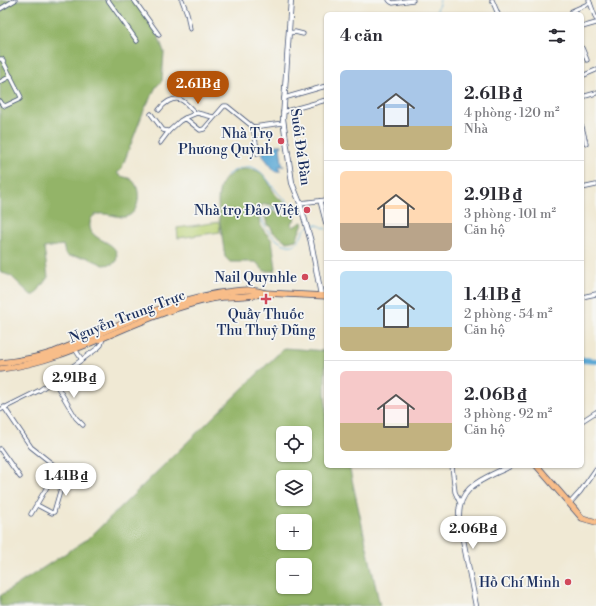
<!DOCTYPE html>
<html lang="vi">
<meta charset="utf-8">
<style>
:root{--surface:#fff;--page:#f2f2f3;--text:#2b2b33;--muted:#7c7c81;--line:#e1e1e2;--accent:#b45309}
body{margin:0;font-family:"Libre Bodoni",serif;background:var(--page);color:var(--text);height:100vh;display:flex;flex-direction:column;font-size:15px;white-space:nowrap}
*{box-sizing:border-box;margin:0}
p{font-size:13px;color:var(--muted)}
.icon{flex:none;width:22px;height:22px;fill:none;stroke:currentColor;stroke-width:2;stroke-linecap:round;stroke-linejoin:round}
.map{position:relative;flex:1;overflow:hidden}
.sheet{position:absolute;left:324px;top:12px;width:260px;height:456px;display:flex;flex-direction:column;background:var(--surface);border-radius:6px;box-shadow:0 1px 3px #0004}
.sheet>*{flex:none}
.tools{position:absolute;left:276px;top:426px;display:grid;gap:8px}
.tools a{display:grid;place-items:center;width:36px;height:36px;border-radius:6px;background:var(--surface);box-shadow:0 1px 3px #0004;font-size:20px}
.price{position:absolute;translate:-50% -34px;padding:0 9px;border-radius:14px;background:#fff;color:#222;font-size:13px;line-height:26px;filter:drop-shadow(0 1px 2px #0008)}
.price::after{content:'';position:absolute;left:50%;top:24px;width:12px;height:9px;margin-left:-6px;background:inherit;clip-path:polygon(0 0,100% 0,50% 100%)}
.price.active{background:var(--accent);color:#fff}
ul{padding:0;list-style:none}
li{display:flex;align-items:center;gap:12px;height:100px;padding:0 16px}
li+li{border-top:1px solid var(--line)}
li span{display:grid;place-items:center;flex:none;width:112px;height:80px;border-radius:6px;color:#555}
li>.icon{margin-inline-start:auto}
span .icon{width:48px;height:48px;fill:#fffc;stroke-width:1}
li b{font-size:17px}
h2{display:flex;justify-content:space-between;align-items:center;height:48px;padding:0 16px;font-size:17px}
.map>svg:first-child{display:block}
.green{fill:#bad277;stroke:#6a806a}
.forest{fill:#93b468;stroke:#577263;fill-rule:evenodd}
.water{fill:#5ca9d5;stroke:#3c6c9a}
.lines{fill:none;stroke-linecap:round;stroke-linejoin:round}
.stream{stroke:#5ca9d5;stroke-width:1}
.river{stroke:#5ca9d5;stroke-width:6}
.minor-casing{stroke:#3b4b70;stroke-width:5}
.tertiary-casing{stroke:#3b4b70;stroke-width:6}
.primary-casing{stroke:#3b4b70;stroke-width:7}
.minor{stroke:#fff;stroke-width:3.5}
.tertiary{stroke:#fff;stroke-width:4.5}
.primary{stroke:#f8bd89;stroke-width:5.5}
.poi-dot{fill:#d1495b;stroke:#f6f6f2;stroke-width:1.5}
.labels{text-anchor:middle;stroke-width:3.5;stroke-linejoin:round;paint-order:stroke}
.poi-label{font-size:14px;fill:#1b2f5e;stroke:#f6f6f2;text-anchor:end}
.street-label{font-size:14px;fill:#1b2f5e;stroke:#f6f6f2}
</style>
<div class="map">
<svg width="596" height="606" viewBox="0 0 596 606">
<rect width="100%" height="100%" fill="#f6f6f2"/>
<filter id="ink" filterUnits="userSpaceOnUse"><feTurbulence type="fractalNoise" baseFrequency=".025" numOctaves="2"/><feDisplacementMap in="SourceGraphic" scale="8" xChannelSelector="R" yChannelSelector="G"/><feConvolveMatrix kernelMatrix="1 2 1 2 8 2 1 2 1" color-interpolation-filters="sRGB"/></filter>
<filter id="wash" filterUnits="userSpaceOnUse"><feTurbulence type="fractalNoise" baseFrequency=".012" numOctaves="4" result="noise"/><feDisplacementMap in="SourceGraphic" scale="16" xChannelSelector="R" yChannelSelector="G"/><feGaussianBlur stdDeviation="0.9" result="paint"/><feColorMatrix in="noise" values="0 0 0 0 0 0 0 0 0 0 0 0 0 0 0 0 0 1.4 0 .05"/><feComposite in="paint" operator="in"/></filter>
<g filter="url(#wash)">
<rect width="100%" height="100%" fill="#f0e9d4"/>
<path class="green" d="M219,222L220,232L178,238L177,228Z"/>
<g class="forest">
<path d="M0,0H134L158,35L164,52L162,81L156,87L144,110L121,170L117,173C121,178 128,176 133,181C142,190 140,214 125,217C116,218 92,206 90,223C87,244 123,238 116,262L112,264L104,265L86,257L68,256L65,253L63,245L44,248L48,277L35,295H31L11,276L0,272Z"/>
<path d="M242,169C265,168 265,177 275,194C278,199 283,200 286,205L285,208L281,209C273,208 272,202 262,205L259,209V218L260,224L264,231L272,240L276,268L274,271H264L256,262H230L225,257C223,245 222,234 220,223C217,199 214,178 242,169Z"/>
<path d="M271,209L281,215L293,214L295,217L294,221L291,223L293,227L302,222L303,223L296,240L287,242L273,232L271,227L267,225L265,215L266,211Z"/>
<path d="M284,348L326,351C326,359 324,399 326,403V466H349L380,606H0V596L89,538ZM283,433H305V455H283ZM283,477H305V499H283ZM283,521H305V543H283ZM283,565H305V587H283Z"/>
</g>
<path class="water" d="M282,145V146L280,147L282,163L284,166H279L280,171H275L263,156V147L265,146Z"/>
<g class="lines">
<g class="stream">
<path d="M436,14L440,0"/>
<path d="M227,175C254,157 261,171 277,192C281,197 286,199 289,205L287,210C280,211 271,206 266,209C251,218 281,252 295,244C300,242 302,233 305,229"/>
<path d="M308,227C315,223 319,225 326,229"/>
</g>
<path class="river" d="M582,360L596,361"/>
</g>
</g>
<g filter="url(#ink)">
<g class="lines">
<g class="minor-casing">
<g id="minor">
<path d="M108,0L137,41"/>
<path d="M134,0L159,35"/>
<path d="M182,0L187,13L190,29"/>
<path d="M389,0L391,2L393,3L413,0"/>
<path d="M492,0L498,14"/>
<path d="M589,0L596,19"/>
<path d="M0,9L15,0"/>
<path d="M572,11L590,3"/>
<path d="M582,27L596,23"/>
<path d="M289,33L295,32L303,34"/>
<path d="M582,48L587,60"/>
<path d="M0,59H2L21,97L20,99L5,106L2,104L0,101"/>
<path d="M582,76L596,70"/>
<path d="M0,82L11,76"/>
<path d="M582,97L596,93"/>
<path d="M284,98L326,86"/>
<path d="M159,110C163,104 173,96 181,100C186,102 191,109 195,113"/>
<path d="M283,112L326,100"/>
<path d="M151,114L163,130L167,131H169L180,121L185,118L200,130L204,129L224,106H227L253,127L283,123"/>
<path d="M185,118L197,113L213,117"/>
<path d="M253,127L258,154"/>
<path d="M582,127L586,143"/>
<path d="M160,143L169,131"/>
<path d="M582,188L596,185"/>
<path d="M320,201L326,224"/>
<path d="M300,203L326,200"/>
<path d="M582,297L596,294"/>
<path d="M75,349L82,360"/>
<path d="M54,381L76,418L83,425"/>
<path d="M4,407L31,447L55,466L57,470L31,514"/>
<path d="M0,410L40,390L98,348L101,345L103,338"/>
<path d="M582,421L596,412"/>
<path d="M0,449L20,477"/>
<path d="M452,466L455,492L460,503"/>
<path d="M57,470L71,484"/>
<path d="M569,504L580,492L596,469"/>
<path d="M37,505L52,513L54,512L61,488L53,477"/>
</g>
</g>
<g class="tertiary-casing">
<g id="tertiary">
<path d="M291,0L283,119L292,183L300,203L311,242L321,295"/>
<path d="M476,606L459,519C457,485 485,479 510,466"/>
</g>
</g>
<g class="primary-casing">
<g id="primary">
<path d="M0,363C18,361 36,358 54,352C113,330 170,297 235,291C245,290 255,289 265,293"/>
<path d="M0,369C63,362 119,327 178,308C193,303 207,299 223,297C237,296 251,297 265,293L326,296"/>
<path d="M537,466L582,518L596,522"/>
</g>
</g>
<use href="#minor" class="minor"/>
<use href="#tertiary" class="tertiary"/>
<use href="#primary" class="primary"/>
</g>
</g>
<g class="poi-dot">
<circle cx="281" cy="141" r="4"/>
<circle cx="307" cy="210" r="4"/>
<circle cx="305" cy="277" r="4"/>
<path d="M264 293h4v4h4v4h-4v4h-4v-4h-4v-4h4z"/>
<circle cx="568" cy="582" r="4"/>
</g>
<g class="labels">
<g class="poi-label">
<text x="273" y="138">Nhà Trọ<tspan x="273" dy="16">Phương Quỳnh</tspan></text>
<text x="299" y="215">Nhà trọ Đảo Việt</text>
<text x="297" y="282">Nail Quynhle</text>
<text x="266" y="319" text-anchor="middle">Quầy Thuốc<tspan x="266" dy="16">Thu Thuỷ Dũng</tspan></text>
<text x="560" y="587">Hồ Chí Minh</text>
</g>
<g class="street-label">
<text transform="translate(301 147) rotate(82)" y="5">Suối Đá Bàn</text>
<text transform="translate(127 316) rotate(-21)" y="5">Nguyễn Trung Trực</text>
</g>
</g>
</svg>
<div class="tools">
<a><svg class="icon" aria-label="locate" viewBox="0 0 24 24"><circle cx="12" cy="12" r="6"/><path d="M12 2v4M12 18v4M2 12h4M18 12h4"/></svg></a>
<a><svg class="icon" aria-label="layers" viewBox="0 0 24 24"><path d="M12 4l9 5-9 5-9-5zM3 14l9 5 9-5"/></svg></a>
<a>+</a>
<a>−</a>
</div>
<b class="price active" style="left:198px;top:105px">2.61B ₫</b>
<b class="price" style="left:74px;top:399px">2.91B ₫</b>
<b class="price" style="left:66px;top:497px">1.41B ₫</b>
<b class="price" style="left:473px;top:550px">2.06B ₫</b>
<section class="sheet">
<h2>4 căn<svg class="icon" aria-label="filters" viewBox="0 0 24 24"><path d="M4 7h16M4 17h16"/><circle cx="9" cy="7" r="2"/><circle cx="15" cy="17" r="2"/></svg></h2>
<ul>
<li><span style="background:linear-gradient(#a9c7e8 70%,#c2b280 0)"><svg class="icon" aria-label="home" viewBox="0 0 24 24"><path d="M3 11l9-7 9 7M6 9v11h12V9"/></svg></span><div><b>2.61B ₫</b><p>4 phòng · 120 m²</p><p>Nhà</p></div></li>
<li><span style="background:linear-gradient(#ffd9b3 65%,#b9a48a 0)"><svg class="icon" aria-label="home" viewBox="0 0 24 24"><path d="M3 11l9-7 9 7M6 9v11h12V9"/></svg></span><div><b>2.91B ₫</b><p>3 phòng · 101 m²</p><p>Căn hộ</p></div></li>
<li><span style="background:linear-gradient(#bfe0f5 70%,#c2b280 0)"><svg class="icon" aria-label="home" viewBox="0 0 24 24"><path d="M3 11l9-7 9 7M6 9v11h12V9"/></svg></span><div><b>1.41B ₫</b><p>2 phòng · 54 m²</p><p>Căn hộ</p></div></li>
<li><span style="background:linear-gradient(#f6c9c9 65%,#c2b280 0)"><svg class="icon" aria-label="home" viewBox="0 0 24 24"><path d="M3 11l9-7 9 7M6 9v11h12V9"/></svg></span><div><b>2.06B ₫</b><p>3 phòng · 92 m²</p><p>Căn hộ</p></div></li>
</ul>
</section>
</div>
